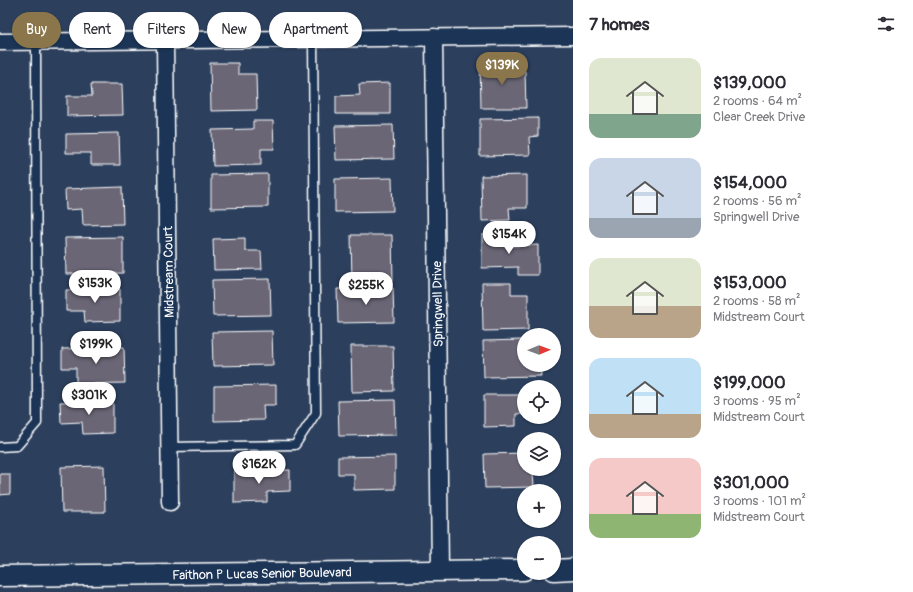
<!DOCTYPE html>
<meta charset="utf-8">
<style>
:root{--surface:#fff;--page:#f7f7f7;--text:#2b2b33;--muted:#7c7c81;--accent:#8a764a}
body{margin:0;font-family:Pangolin,sans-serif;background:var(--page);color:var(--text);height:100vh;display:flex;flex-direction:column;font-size:15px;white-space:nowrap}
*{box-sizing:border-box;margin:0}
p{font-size:13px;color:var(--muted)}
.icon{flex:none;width:22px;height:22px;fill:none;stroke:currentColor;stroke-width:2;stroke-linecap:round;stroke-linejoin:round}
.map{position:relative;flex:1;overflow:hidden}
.sheet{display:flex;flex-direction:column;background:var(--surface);width:340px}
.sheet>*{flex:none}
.hud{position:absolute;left:12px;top:12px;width:380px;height:36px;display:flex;gap:8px}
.needle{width:26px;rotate:89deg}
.buttons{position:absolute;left:517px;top:328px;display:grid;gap:8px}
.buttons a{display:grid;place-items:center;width:44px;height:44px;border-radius:50%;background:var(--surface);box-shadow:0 1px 3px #0004;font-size:20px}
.price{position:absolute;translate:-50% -34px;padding:0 9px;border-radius:14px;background:#fff;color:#222;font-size:13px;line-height:26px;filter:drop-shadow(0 1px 2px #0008)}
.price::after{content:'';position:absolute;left:50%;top:24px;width:12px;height:9px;margin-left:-6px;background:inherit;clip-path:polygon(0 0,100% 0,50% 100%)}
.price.current{background:var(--accent);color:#fff}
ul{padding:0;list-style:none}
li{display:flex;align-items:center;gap:12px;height:100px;padding:0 16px}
li span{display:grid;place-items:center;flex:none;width:112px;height:80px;border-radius:12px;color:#555}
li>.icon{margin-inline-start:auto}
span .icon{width:48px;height:48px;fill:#fffc;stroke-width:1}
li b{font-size:17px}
h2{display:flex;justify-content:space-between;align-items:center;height:48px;padding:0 16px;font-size:17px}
.pill{padding:0 14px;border-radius:18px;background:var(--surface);box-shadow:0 1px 3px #0004;font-size:14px;line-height:36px}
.pill.current{background:var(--accent);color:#fff}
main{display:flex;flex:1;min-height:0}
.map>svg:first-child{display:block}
.building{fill:#6a6676;stroke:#fff}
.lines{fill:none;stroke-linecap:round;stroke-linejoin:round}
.service-casing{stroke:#fff;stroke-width:11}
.minor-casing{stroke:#fff;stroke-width:19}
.tertiary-casing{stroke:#fff;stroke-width:23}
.service{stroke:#1d3557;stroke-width:8}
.minor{stroke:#1d3557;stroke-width:16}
.tertiary{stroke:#1d3557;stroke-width:20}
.labels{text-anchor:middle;stroke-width:3.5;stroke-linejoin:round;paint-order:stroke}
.street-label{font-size:13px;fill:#fff;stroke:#1d3557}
</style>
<main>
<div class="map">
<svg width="573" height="592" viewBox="0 0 573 592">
<rect width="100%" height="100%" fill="#2c3f5d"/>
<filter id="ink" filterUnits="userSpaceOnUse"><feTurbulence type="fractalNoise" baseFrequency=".025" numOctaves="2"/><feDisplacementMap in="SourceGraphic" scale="8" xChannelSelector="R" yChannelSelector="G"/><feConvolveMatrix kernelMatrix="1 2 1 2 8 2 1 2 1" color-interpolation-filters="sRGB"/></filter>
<g filter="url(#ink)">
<g class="building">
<path d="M480,61H509V72L525,71L526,108H481Z"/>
<path d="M210,63H238V74H256L257,110L211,111Z"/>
<path d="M390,83V114H336V96L360,95L359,84Z"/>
<path d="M91,84H122L123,115L67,116V96H92Z"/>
<path d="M538,118V136L529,137L530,155L480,156V119Z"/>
<path d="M253,121H273L274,149H261V165L213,166L212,130L253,129Z"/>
<path d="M393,125L394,159L336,160L335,126Z"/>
<path d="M119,133L120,165H91V153H66V134Z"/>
<path d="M268,174V207L211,208V175Z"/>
<path d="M527,175V208H509L510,220L482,221L481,176Z"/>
<path d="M392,178L393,211L335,212V179Z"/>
<path d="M122,187L123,224L83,225L82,209L66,210L65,189Z"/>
<path d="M351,235H392L393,280L352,281Z"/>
<path d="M482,235H513V246L538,245V275H518V267L482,268Z"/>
<path d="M123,237V273L66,274L65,238Z"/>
<path d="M245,238V251H261L262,269L214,270L213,239Z"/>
<path d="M270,279L271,315L213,316L212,280Z"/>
<path d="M482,283H511V294H528V330L483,331Z"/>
<path d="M393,288L394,322L338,323L337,289Z"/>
<path d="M120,289V321L85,322L84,311H66V290Z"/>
<path d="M272,331L273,365L213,366L212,332Z"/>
<path d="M524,340V365H540L541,376L484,377L483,341Z"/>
<path d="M351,346H393L394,391L352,392Z"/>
<path d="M124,347L125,383L76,384V368H62V349Z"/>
<path d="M276,385V405H263L264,420L214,421V386Z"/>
<path d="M484,395H524V414H516V426L484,427Z"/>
<path d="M395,400L396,435L339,436L338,401Z"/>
<path d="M113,401V433L83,434L82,422L61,423L60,402Z"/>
<path d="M524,453V469H547V472L533,473L534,487L485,488L484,454Z"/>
<path d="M395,456V489L354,490V474H338V457Z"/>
<path d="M104,466L105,512H62L61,467Z"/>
<path d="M290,470V491L267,492V502L234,503V471Z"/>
<path d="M0,474H10V494L0,495Z"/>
</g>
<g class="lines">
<g class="service-casing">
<g id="service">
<path d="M0,447L17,446L37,423L36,42"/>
<path d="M169,447L295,445L316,413L313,39"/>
</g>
</g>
<g class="minor-casing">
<g id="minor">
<path d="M434,37L440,571"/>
<path d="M165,41L170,502"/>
<path d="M0,42L573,36"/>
</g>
</g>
<g class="tertiary-casing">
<g id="tertiary">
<path d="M554,570L573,569"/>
<path d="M0,576L524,570"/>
</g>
</g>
<use href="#service" class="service"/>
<use href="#minor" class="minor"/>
<use href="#tertiary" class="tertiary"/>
</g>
</g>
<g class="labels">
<g class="street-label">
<text transform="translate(168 272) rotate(-91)" y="5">Midstream Court</text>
<text transform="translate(437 304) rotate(-91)" y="5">Springwell Drive</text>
<text transform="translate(262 573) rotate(-1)" y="5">Faithon P Lucas Senior Boulevard</text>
</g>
</g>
</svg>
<div class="buttons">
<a><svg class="needle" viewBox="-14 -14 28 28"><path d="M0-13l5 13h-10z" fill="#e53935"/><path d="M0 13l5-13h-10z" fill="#7c7c81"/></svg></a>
<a><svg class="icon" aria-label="locate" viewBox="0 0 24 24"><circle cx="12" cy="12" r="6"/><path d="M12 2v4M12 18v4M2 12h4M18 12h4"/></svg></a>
<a><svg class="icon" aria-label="layers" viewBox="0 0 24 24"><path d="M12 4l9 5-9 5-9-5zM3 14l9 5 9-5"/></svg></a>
<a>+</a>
<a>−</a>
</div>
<b class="price current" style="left:502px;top:86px">$139K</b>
<b class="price" style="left:509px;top:255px">$154K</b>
<b class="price" style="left:95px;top:304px">$153K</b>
<b class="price" style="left:366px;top:306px">$255K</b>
<b class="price" style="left:96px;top:365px">$199K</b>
<b class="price" style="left:89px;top:416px">$301K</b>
<b class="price" style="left:259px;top:485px">$162K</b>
<div class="hud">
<a class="pill current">Buy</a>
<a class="pill">Rent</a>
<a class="pill">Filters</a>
<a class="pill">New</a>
<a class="pill">Apartment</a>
</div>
</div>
<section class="sheet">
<h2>7 homes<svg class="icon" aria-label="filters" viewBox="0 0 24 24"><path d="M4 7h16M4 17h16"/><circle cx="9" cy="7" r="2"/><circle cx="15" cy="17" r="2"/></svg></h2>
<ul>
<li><span style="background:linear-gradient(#dfe7d0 70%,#7fa58c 0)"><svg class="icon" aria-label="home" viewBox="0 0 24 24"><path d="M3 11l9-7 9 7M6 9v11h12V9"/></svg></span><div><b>$139,000</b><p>2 rooms · 64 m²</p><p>Clear Creek Drive</p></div></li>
<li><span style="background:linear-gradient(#c9d6e8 75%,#9aa5b1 0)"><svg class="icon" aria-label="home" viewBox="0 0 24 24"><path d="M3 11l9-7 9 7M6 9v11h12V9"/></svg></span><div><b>$154,000</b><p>2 rooms · 56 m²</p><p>Springwell Drive</p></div></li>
<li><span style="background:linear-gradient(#dfe7d0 60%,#b9a48a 0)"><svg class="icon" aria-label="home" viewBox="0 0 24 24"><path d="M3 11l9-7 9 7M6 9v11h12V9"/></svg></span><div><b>$153,000</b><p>2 rooms · 58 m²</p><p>Midstream Court</p></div></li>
<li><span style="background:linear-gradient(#bfe0f5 70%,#b9a48a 0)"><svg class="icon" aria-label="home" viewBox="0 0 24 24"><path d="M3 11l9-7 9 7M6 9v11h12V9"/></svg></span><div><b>$199,000</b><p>3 rooms · 95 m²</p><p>Midstream Court</p></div></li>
<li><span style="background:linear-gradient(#f6c9c9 70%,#8fb573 0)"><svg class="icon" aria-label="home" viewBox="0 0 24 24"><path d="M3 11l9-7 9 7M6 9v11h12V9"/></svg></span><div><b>$301,000</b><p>3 rooms · 101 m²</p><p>Midstream Court</p></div></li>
</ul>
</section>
</main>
